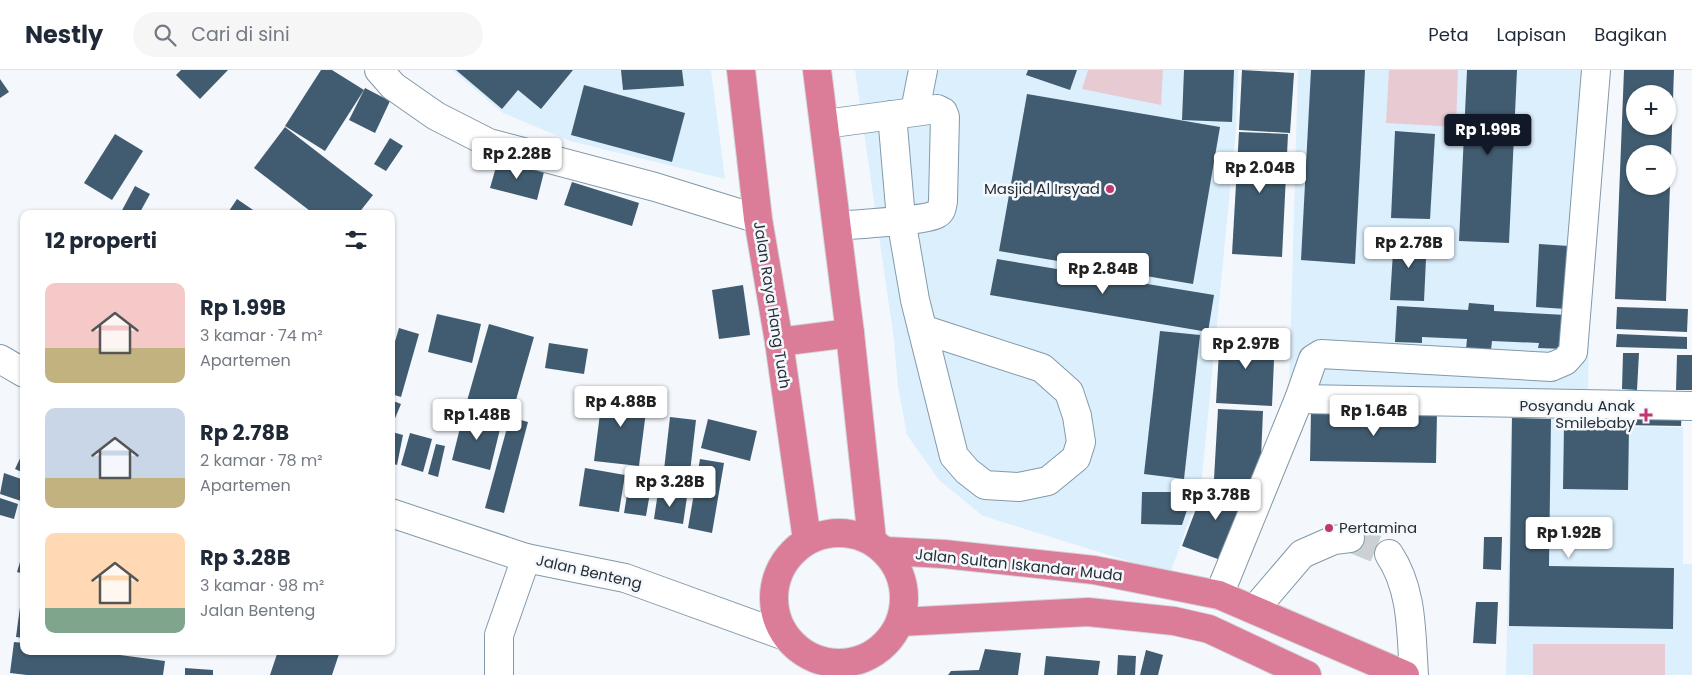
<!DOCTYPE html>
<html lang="id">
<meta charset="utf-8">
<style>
:root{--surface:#fff;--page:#f6f6f7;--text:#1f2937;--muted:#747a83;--line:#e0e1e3;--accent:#111827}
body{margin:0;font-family:Poppins,sans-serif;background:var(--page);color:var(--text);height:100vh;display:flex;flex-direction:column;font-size:19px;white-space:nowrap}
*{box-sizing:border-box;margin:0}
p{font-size:16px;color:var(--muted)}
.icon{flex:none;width:28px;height:28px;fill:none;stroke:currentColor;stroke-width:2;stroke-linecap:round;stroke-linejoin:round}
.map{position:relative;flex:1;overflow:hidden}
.side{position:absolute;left:20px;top:140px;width:375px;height:445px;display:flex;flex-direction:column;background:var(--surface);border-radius:10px;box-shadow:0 1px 4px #0004}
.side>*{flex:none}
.fabs{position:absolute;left:1626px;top:15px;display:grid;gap:10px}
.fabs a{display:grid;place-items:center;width:50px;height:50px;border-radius:50%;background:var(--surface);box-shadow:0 1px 4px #0004;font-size:25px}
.price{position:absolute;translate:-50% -42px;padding:0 11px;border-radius:5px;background:#fff;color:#222;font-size:16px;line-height:32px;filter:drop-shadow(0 1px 2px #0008)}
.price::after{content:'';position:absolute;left:50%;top:30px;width:15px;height:11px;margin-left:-8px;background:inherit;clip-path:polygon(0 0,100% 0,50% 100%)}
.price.selected{background:var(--accent);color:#fff}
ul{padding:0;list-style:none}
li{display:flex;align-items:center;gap:15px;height:125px;padding:0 25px}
li span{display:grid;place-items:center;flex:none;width:140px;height:100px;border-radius:10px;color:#555}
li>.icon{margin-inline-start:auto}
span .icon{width:60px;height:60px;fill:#fffc;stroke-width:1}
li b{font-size:21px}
h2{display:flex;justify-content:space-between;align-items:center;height:60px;padding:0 25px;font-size:21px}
header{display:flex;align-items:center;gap:30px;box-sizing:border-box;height:70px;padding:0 25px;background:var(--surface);border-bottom:1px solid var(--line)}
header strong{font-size:24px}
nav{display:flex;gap:28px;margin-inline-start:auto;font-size:18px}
.search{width:350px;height:45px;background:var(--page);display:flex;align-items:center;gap:12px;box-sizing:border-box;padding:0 18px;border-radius:28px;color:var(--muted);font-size:19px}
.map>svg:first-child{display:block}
.built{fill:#dceffd}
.green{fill:#e8cbd2}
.building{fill:#415c70;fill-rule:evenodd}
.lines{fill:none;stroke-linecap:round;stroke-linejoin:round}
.minor-tunnel{stroke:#cbd0d4;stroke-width:28;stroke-dasharray:28 14;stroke-linecap:butt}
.minor-casing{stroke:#8299aa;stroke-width:30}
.highway-casing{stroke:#d4d5d7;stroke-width:30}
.minor{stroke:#fff;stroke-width:28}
.highway{stroke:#db7c99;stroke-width:28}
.poi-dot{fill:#c2376f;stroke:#f4f8fc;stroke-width:2}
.labels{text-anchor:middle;stroke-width:5;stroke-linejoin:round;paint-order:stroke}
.poi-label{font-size:15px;fill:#262f36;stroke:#f4f8fc;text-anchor:end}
.street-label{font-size:15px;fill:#262f36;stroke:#f4f8fc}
</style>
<header>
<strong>Nestly</strong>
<div class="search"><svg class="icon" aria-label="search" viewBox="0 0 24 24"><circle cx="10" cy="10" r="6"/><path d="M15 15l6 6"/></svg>Cari di sini</div>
<nav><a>Peta</a><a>Lapisan</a><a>Bagikan</a></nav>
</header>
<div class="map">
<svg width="1692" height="605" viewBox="0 0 1692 605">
<rect width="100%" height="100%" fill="#f4f8fc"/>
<g class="built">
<path d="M452,0H711L725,109L570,71L503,43Z"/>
<path d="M855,0H1238L1236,59L1201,417L1170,504L983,446L939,410L907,365L898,317L894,270Z"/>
<path d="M1298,0H1593L1588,326L1289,320Z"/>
<path d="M1511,347L1563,348V356L1683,357V494H1692V605H1506Z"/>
</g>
<g class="green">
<path d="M1088,0H1163L1161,35L1082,19Z"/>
<path d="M1389,0H1458L1456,57L1386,53Z"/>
<rect x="1533" y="574" width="132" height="31"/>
</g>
<g class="building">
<path d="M181,0H228L200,29L176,5Z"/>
<path d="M321,0H332L364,20L325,81L285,56Z"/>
<path d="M456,0H573L541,39L518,20L502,39Z"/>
<path d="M621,0H682L684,16L623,20Z"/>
<path d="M1028,0H1077L1070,20L1026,5Z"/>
<path d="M1184,0H1234L1232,52L1182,50Z"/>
<path d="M1242,0L1294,3L1290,63L1239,60Z"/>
<path d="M1311,0H1365L1355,194L1301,190Z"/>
<path d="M1467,0H1517L1509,173L1459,171Z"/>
<path d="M1624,0H1674L1666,231L1615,229ZM1635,24H1668V56H1635ZM1635,84H1668V116H1635Z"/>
<path d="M0,9L9,22L0,28Z"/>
<path d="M584,15L685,43L672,92L571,65Z"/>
<path d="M365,18L390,31L375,63L349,50Z"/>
<path d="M1027,24L1220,57L1193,214L999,181Z"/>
<path d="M285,57L373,125L358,144H314L254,98Z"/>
<path d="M1395,61L1435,64L1430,149L1391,148Z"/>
<path d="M1239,62L1288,64L1282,187L1232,184Z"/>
<path d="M115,64L143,81L112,130L84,113Z"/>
<path d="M390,68L403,76L386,101L374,94Z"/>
<path d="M498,90L544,102L537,130L490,118Z"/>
<path d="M572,112L639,133L632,156L564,135Z"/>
<path d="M135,116L150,124L139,144H120Z"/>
<path d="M237,129L259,144H227Z"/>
<path d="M1394,166L1427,167L1424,231L1390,230Z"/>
<path d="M1539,174L1569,176L1566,239L1536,237Z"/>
<path d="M997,189L1214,225L1208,262L990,225Z"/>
<path d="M743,215L750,265L719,269L712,220Z"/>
<path d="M1469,233L1494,235V241L1566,245L1564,279L1538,278L1539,273L1492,271L1491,280L1466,279L1467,269L1422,267V273L1395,272L1397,236L1468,240Z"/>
<path d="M1617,237L1688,239L1687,262L1616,259Z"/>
<path d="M437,244L481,254L472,293L428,282Z"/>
<path d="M489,254L534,267L512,344L467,331Z"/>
<path d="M399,258L419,264L401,327L391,324V285Z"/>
<path d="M1160,261L1200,265L1184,409L1144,404Z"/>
<path d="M1220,264L1275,267L1272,336L1216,333Z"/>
<path d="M1617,264L1687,267V279L1616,277Z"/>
<path d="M549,273L588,279L584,304L545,298Z"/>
<path d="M1623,283H1639L1637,320L1622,319Z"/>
<path d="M1677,285H1692V320H1676Z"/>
<path d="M603,320L648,326L639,396L594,391Z"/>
<path d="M391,330L401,334L391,358Z"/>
<path d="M1218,339L1263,341L1260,412L1214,409Z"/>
<path d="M1623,340L1682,341L1681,356L1623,355Z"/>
<path d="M1311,341L1437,343L1436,393L1310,391Z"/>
<path d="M464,342L502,351L490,400L452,390Z"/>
<path d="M510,347L528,352L504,443L485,438Z"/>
<path d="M670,347L696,350L690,402L664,400Z"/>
<path d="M1512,348L1551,349L1549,496L1674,498L1673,559L1509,556Z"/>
<path d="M708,349L757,361L750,391L701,378Z"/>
<path d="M1564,356L1629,358L1628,420L1563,419Z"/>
<path d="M392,362L403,365L397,395L391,393Z"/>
<path d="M410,363L432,369L423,402L401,395Z"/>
<path d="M436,374L445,376L438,407L428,404Z"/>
<path d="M24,380V403L15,399Z"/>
<path d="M700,389L724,393L712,463L688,458Z"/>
<path d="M585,398L625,405L619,442L579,436Z"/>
<path d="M4,403L24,410L21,431L0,424Z"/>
<path d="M630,407L652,411L646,446L624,443Z"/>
<path d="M1207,410L1250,427L1226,492L1182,476Z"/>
<path d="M658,422L687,427L683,454L654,449Z"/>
<path d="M1142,422H1193L1182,455L1141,454Z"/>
<path d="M0,428L18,434L14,449L0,445Z"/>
<path d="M1484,467H1502L1501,500L1483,499Z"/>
<path d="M23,482H24V504L17,502Z"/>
<path d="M1476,532H1498L1496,574L1473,573Z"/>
<path d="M20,537L24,538V568L16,567Z"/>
<path d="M14,572L24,573V581H90L165,591L163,605H27L10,603Z"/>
<path d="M985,579L1021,583L1018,605H948L951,601L979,600Z"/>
<path d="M1146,580L1163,585L1158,605H1140Z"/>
<path d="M148,581H167L166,585Z"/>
<path d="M278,581H340L332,605H270Z"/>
<path d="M1118,585L1136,586L1135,605H1117Z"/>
<path d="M1046,586L1100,591L1098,605H1044Z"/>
<path d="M185,598L213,600V605H185Z"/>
</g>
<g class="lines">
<path class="minor-tunnel" d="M1350,468L1389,484"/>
<g class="minor-casing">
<g id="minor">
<path d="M379,0L393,16L436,46L489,73L655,117L758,149"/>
<path d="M915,41L923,0"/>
<path d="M892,45L901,149L915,230L954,386L967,401L985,415L1019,417L1048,411L1076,388L1081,372L1077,346L1069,322L1042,298L922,259"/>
<path d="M825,54L937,39L943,42L945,47L943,131C942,137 942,141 937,144C926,151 854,154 837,156"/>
<path d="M0,289L24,303"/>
<path d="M1299,329L1692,336"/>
<path d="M391,443L526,488L625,508L785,566"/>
<path d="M1389,484C1413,520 1411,563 1414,605"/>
<path d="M1219,525L1299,329L1313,289L1321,284L1551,297L1565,291L1573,282L1596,0"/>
<path d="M1255,539L1302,484L1334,470L1350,468"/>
<path d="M499,605V565L526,488"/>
<path d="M844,605V593"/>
</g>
</g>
<g class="highway-casing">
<g id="highway">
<path d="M741,0L758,149L779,272L807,470"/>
<path d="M817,0L850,263L872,470"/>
<path d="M779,272L850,263"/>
<circle cx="839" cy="528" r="65"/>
<path d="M886,481L944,484L1094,500L1219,525L1405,605"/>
<path d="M901,552L1088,542L1174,551L1209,559L1307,605"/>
</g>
</g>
<use href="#minor" class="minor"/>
<use href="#highway" class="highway"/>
</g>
<g class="poi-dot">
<circle cx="1110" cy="119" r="5"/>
<path d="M1643.5 337.5h5v5h5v5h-5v5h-5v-5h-5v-5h5z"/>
<circle cx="1329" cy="458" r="5"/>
</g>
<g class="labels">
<g class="poi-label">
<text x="1100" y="124">Masjid Al Irsyad</text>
<text x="1635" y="341">Posyandu Anak<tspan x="1635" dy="17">Smilebaby</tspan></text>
<text x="1339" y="463" text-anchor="start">Pertamina</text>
</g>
<g class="street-label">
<text transform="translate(772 235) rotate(81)" y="5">Jalan Raya Hang Tuah</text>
<text transform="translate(1019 495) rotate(6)" y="5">Jalan Sultan Iskandar Muda</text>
<text transform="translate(589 502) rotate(13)" y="5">Jalan Benteng</text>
</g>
</g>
</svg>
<div class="fabs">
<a>+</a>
<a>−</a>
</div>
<b class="price selected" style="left:1488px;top:86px">Rp 1.99B</b>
<b class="price" style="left:517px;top:110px">Rp 2.28B</b>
<b class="price" style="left:1260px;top:124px">Rp 2.04B</b>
<b class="price" style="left:1409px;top:199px">Rp 2.78B</b>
<b class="price" style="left:1103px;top:225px">Rp 2.84B</b>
<b class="price" style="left:1246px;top:300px">Rp 2.97B</b>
<b class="price" style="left:621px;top:358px">Rp 4.88B</b>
<b class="price" style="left:1374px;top:367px">Rp 1.64B</b>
<b class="price" style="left:477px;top:371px">Rp 1.48B</b>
<b class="price" style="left:670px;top:438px">Rp 3.28B</b>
<b class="price" style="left:1216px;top:451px">Rp 3.78B</b>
<b class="price" style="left:1569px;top:489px">Rp 1.92B</b>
<section class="side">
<h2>12 properti<svg class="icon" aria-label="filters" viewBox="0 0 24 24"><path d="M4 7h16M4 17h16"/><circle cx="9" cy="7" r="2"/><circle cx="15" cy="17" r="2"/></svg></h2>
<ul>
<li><span style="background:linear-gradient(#f6c9c9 65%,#c2b280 0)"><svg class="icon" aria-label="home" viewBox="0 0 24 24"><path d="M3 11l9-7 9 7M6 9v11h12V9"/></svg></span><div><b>Rp 1.99B</b><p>3 kamar · 74 m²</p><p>Apartemen</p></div></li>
<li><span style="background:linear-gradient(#c9d6e8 70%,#c2b280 0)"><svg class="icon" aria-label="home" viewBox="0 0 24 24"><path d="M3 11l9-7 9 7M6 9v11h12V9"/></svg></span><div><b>Rp 2.78B</b><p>2 kamar · 78 m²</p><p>Apartemen</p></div></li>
<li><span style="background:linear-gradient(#ffd9b3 75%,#7fa58c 0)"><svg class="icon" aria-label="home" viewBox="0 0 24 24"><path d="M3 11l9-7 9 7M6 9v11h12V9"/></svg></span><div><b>Rp 3.28B</b><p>3 kamar · 98 m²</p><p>Jalan Benteng</p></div></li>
</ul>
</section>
</div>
